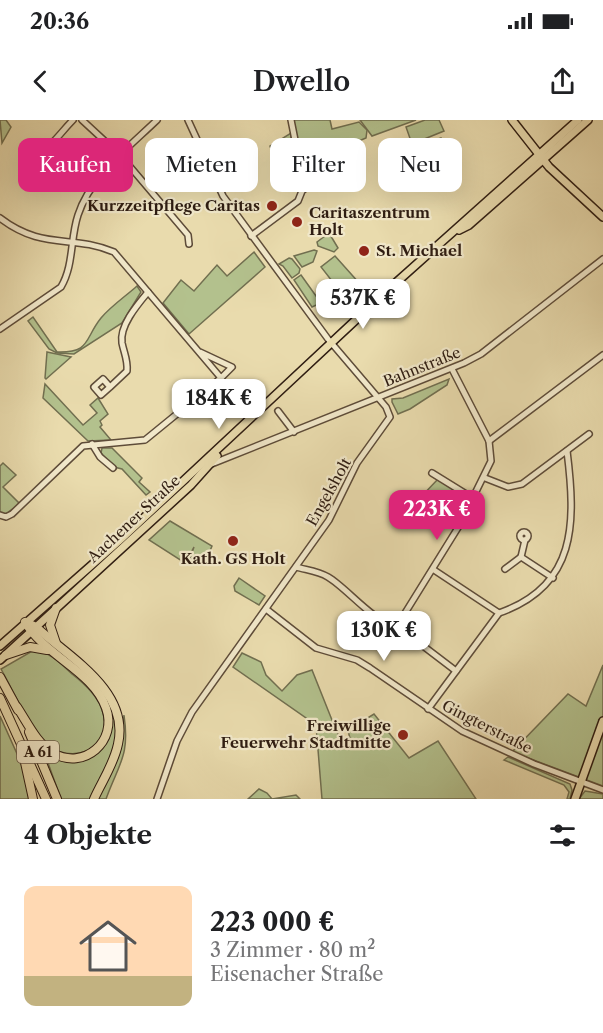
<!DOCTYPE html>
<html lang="de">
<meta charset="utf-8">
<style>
:root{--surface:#fff;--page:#f2f2f2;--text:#202124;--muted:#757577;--line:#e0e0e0;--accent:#db2777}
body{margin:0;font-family:"Libre Caslon Text",serif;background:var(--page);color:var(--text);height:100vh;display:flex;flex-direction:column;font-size:22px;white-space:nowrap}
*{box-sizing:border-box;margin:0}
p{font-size:20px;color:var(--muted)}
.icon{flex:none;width:33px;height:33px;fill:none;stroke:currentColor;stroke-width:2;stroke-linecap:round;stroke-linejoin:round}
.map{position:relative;height:679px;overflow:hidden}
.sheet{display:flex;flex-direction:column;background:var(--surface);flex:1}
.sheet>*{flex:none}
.top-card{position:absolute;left:18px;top:18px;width:567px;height:54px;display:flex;gap:12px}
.price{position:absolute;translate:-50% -51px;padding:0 14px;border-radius:12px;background:#fff;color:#222;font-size:20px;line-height:39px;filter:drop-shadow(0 2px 3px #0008)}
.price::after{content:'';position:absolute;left:50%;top:36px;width:18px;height:14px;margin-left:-9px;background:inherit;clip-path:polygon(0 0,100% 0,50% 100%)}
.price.on{background:var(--accent);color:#fff}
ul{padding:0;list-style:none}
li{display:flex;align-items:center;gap:18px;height:150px;padding:0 24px}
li+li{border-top:2px solid var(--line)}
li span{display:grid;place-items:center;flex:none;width:168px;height:120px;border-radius:12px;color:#555}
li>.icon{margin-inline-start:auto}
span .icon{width:72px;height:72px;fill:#fffc;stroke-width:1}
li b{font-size:26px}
h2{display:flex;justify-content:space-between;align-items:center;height:72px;padding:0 24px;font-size:26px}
.chip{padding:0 21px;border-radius:12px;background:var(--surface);box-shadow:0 6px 24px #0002;font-size:21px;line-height:54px}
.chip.on{background:var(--accent);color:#fff}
.status{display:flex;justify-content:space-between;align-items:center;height:42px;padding:0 30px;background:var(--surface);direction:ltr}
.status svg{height:16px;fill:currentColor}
header{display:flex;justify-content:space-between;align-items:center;height:78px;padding:0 24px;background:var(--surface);font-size:27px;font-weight:600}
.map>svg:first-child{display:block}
.green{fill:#b3c18d;stroke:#716f50;stroke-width:1.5}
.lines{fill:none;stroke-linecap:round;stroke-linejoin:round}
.minor-casing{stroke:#5e4c39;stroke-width:8}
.major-casing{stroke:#2f1d12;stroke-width:10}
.highway-casing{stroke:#2f1d12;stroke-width:10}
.minor{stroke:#f1e8ca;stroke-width:5}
.major{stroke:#e9dbad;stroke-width:7}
.highway{stroke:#e9dbad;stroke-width:8}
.poi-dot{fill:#8f2418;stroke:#f1e8ca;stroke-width:2}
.labels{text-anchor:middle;stroke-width:4.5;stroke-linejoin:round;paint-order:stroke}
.shield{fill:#f1e8ca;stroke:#695a49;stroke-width:1.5}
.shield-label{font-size:14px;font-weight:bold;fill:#2f1d12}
.poi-label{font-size:15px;font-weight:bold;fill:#2f1d12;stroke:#f1e8ca;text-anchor:end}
.street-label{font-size:15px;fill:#2f1d12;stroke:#f1e8ca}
</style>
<div class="status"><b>20:36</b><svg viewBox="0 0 49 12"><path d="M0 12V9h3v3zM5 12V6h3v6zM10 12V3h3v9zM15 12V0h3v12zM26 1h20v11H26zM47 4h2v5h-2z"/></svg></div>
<header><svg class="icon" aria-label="back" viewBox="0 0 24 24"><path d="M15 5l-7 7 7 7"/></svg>Dwello<svg class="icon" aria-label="share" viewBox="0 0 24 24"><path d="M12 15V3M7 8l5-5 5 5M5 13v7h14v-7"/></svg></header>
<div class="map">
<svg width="603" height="679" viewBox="0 0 603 679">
<rect width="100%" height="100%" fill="#e9dbad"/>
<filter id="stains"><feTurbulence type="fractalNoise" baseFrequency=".00333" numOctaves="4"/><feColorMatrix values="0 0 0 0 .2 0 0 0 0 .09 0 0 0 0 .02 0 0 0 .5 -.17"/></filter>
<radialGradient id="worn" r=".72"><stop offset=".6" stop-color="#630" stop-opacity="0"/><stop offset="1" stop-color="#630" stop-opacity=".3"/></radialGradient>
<g class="green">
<path d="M0,0H6L11,7L2,23Z"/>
<path d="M293,0H330L332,9L359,2L367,10L366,18L309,42L305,41L297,24Z"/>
<path d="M360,0H416L372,16Z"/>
<path d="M425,0H439L444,11L412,24L406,7Z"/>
<path d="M291,13V23L272,32L270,26Z"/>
<path d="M441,18L447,36L436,40L429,22Z"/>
<path d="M427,21L435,42L424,46L419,41L425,39L422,30L415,33L419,25Z"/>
<path d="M329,113L338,128L334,132L318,126L317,122Z"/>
<path d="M314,130L317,131L313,142L302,147L294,136Z"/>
<path d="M254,132L265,147L189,214L163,183L181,160L194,171L217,145L227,156Z"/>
<path d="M335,136L360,164L348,175L332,161L321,147Z"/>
<path d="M289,138L292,139L300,149L299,153L292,158L283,146L279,144Z"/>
<path d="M301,155L321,183L312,187L294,160Z"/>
<path d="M137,166L141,172L122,203L74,234L57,233L49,229L28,201L33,197L57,232C91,233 84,219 101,198C111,186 126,176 137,166Z"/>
<path d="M47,232L71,237L46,259L45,258Z"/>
<path d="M449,259L447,265L410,289L398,294L392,282V279L403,278Z"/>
<path d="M45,264L83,305L97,293L90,285L98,278L108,294L100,301L102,305L100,307L111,320L88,321L43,278Z"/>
<path d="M102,328H112L142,358L139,362L150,372L146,375L122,349L114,347L101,333Z"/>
<path d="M3,343L16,355L3,367L20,384L4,395L0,394V346Z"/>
<path d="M438,359H442L469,380L457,401L419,379Z"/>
<path d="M170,401L212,426L204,445L190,438L194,427L185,443L149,420Z"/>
<path d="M239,458L265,476L259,485L235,471L234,466Z"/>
<path d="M34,530C50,532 60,543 72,554C85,564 99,577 103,593C113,631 68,647 44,621C26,601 14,572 1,549Z"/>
<path d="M242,533L261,542L266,555L282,571L297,555L312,550L332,600L336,603L339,622L350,618L346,604L366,599L374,594L409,638L438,621L476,679H322L316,605L233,547Z"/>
<path d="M603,545V666L512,632L568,574L586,586Z"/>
<path d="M98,565C132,613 112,632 90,679H61L43,629L57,638L96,633L102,628L110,610Z"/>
<path d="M124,595C130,636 119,643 106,679H98L120,631Z"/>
<path d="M0,596L23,647L29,679H0Z"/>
<path d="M508,637L570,664L572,670L570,679H567L569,672L564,665L504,640Z"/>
<path d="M259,669L267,673L272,679L296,675L300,679H248Z"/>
<path d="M585,671L603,674V679H579Z"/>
</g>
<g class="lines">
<g class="minor-casing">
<g id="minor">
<path d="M82,0L121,36L188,115L189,124"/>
<path d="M48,64C22,37 30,42 53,22C60,15 66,7 73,0"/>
<path d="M0,98C43,131 72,114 114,132L221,258L232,247L200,232"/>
<path d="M251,116L298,81L302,71L312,63L296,25L291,0"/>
<path d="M0,209L61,167C74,145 70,119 78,95C90,57 128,28 157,0"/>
<path d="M452,249L489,321L491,341L459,406L397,506L456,551"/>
<path d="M110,267L101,275L94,267L103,259L110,267L127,251C128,240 124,233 122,223C119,206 138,184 148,172"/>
<path d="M278,291L294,312"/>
<path d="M489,321L603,235"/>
<path d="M92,324L100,337L113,348"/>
<path d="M209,345L464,243L481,234L603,139"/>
<path d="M432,353L474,379"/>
<path d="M485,358L508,367L522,364L589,314"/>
<path d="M0,395L6,397L12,394L83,326L145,320L221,258"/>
<circle cx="524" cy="416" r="4"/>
<path d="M525,420L521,437L553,458"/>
<path d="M296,447C306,450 318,451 328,457C347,468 375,504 397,506"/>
<path d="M505,449L521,437"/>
<path d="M266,489L316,528L357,540L370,548L462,611L534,644L603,670"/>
<path d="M499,493C577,466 576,403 567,331"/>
<path d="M428,589L499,493L434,450"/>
<path d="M157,679L177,621L192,592L329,400L357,343L390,297L386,287L328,219L223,76L188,0"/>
</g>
</g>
<g class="major-casing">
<g id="major">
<path d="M512,0L549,47L603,97"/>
<path d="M459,110L469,105L588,0"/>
<path d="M0,526L119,421L390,168L578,0"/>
<path d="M0,540L191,365L217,336"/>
<path d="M575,679L603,601"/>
</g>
</g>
<g class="highway-casing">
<g id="highway">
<path d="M27,503L36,507C70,538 130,571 118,624C114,644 102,661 94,679"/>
<path d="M56,523L50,505L56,488"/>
<path d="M6,535L30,527L47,530"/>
<path d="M0,557L18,590"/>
<path d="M0,578L46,679"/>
<path d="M17,587C27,602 37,624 53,633C84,651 118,621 106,588C93,551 45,536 25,502"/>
<path d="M29,612L57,679"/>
<path d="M24,638L33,679"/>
</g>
</g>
<use href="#minor" class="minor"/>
<use href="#major" class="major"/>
<use href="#highway" class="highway"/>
</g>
<g class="poi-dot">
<circle cx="272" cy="86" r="6"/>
<circle cx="297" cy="102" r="6"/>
<circle cx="364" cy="131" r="6"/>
<circle cx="233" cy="421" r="6"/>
<circle cx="403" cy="615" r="6"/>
</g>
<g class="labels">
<rect class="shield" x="17" y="621" width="42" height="22" rx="4.5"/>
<g class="shield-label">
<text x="38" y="637">A 61</text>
</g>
<g class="poi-label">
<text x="260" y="91">Kurzzeitpflege Caritas</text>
<text x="309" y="98" text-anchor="start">Caritaszentrum<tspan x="309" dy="17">Holt</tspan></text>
<text x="376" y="136" text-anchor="start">St. Michael</text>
<text x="233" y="444" text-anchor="middle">Kath. GS Holt</text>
<text x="391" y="611">Freiwillige<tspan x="391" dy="17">Feuerwehr Stadtmitte</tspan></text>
</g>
<g class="street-label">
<text transform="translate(422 247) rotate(-22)" y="5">Bahnstraße</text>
<text transform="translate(329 372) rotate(-61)" y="5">Engelsholt</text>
<text transform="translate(134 399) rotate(-43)" y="5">Aachener Straße</text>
<text transform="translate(487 607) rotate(27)" y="5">Gingterstraße</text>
</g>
</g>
<rect width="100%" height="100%" filter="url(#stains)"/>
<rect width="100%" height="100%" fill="url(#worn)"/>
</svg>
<b class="price" style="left:363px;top:210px">537K €</b>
<b class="price" style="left:219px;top:310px">184K €</b>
<b class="price on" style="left:437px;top:421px">223K €</b>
<b class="price" style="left:384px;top:542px">130K €</b>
<div class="top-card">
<a class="chip on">Kaufen</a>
<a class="chip">Mieten</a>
<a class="chip">Filter</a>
<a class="chip">Neu</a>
</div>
</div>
<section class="sheet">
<h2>4 Objekte<svg class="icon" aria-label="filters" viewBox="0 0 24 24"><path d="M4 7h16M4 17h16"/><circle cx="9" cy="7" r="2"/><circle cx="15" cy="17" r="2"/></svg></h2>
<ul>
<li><span style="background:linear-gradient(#ffd9b3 75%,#c2b280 0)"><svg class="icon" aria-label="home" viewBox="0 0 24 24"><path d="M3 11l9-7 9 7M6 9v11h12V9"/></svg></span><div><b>223 000 €</b><p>3 Zimmer · 80 m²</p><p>Eisenacher Straße</p></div></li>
</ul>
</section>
